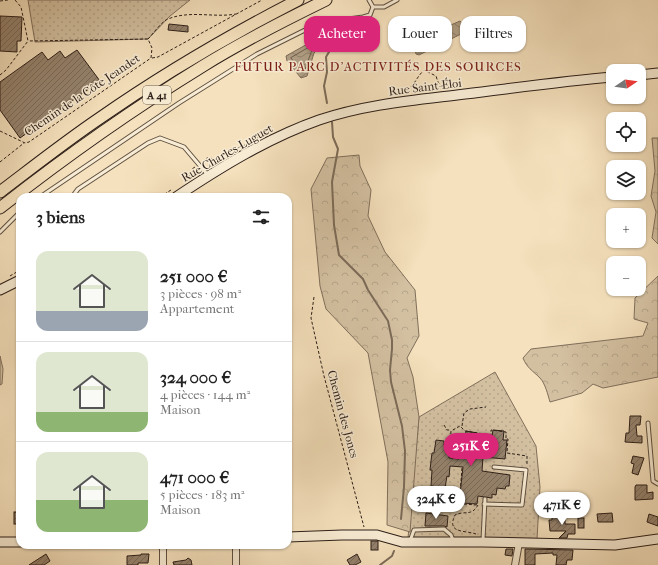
<!DOCTYPE html>
<html lang="fr">
<meta charset="utf-8">
<style>
:root{--surface:#fff;--page:#f6f6f6;--text:#222;--muted:#767676;--line:#e0e0e0;--accent:#db2777}
body{margin:0;font-family:"IM FELL French Canon",serif;background:var(--page);color:var(--text);height:100vh;display:flex;flex-direction:column;font-size:15px;white-space:nowrap}
*{box-sizing:border-box;margin:0}
p{font-size:13px;color:var(--muted)}
.icon{flex:none;width:22px;height:22px;fill:none;stroke:currentColor;stroke-width:2;stroke-linecap:round;stroke-linejoin:round}
.map{position:relative;flex:1;overflow:hidden}
.drawer{position:absolute;left:16px;top:193px;width:276px;height:356px;display:flex;flex-direction:column;background:var(--surface);border-radius:12px;box-shadow:0 1px 3px #0004}
.drawer>*{flex:none}
.banner{position:absolute;left:304px;top:16px;width:294px;height:36px;display:flex;gap:8px}
.needle{width:26px;rotate:77deg}
.controls{position:absolute;left:606px;top:64px;display:grid;gap:8px}
.controls a{display:grid;place-items:center;width:40px;height:40px;border-radius:8px;background:var(--surface);box-shadow:0 1px 3px #0004;font-size:20px}
.price{position:absolute;translate:-50% -34px;padding:0 9px;border-radius:14px;background:#fff;color:#222;font-size:13px;line-height:26px;filter:drop-shadow(0 1px 2px #0008)}
.price::after{content:'';position:absolute;left:50%;top:24px;width:12px;height:9px;margin-left:-6px;background:inherit;clip-path:polygon(0 0,100% 0,50% 100%)}
.price.active{background:var(--accent);color:#fff}
ul{padding:0;list-style:none}
li{display:flex;align-items:center;gap:12px;height:100px;padding:0 20px}
li+li{border-top:1px solid var(--line)}
li span{display:grid;place-items:center;flex:none;width:112px;height:80px;border-radius:12px;color:#555}
li>.icon{margin-inline-start:auto}
span .icon{width:48px;height:48px;fill:#fffc;stroke-width:1}
li b{font-size:17px}
h2{display:flex;justify-content:space-between;align-items:center;height:48px;padding:0 20px;font-size:17px}
.chip{padding:0 14px;border-radius:12px;background:var(--surface);box-shadow:0 1px 3px #0004;font-size:14px;line-height:36px}
.chip.active{background:var(--accent);color:#fff}
.map>svg:first-child{display:block}
.grass{fill:url(#grass-dots);stroke:#806f5c}
.forest{fill:url(#forest-crowns);stroke:#806f5c}
.water{fill:url(#water-waves);stroke:#7c6b59}
.lines{fill:none;stroke-linecap:round;stroke-linejoin:round}
.shore{stroke:#6e5e4e;stroke-width:1}
.stream{stroke:#7c6b59;stroke-width:2}
.building{fill:url(#building-hatch);stroke:#2c1e18}
.lane-casing{stroke:#5e4f41;stroke-width:5}
.street-casing{stroke:#5e4f41;stroke-width:8}
.secondary-casing{stroke:#2c1e18;stroke-width:11}
.highway-casing{stroke:#2c1e18;stroke-width:13}
.path{stroke:#2c1e18;stroke-width:1;stroke-dasharray:3 2;stroke-linecap:butt}
.lane{stroke:#f8ecd4;stroke-width:3}
.street{stroke:#f8ecd4;stroke-width:6}
.secondary{stroke:#f8ecd4;stroke-width:9}
.highway{stroke:#f5e1bd;stroke-width:11}
.labels{text-anchor:middle;stroke-width:3;stroke-linejoin:round;paint-order:stroke}
.shield{fill:#f8ecd4;stroke:#695c50;stroke-width:1}
.shield-label{font-size:11px;font-weight:bold;fill:#2c1e18}
.street-label{font-size:12px;fill:#2c1e18;stroke:#f8ecd4}
.neighbourhood-label{font-size:13px;letter-spacing:1px;fill:#7a1f14;stroke:#f8ecd4}
</style>
<div class="map">
<svg width="658" height="565" viewBox="0 0 658 565">
<defs>
<pattern id="grass-dots" width="8" height="8" patternUnits="userSpaceOnUse"><rect width="8" height="8" fill="#d3c0a1"/><path d="M2 2h.1M6 6h.1" fill="none" stroke="#b5a58a" stroke-width="1.8" stroke-linecap="round"/></pattern>
<pattern id="forest-crowns" width="20" height="18" patternUnits="userSpaceOnUse"><rect width="20" height="18" fill="#d3c0a1"/><path d="M2 6a3 3 0 1 1 6 0M12 15a3 3 0 1 1 6 0" fill="none" stroke="#b5a58a"/></pattern>
<pattern id="water-waves" width="16" height="10" patternUnits="userSpaceOnUse"><rect width="16" height="10" fill="#b19f85"/><path d="M0 5q4-4 8 0t8 0" fill="none" stroke="#90816c"/></pattern>
<pattern id="building-hatch" width="6" height="6" patternUnits="userSpaceOnUse"><rect width="6" height="6" fill="#95836e"/><path d="M-1 1l2-2M0 6l6-6M5 7l2-2" fill="none" stroke="#7a6b59"/></pattern>
</defs>
<rect width="100%" height="100%" fill="#f5e1bd"/>
<filter id="stains"><feTurbulence type="fractalNoise" baseFrequency=".005" numOctaves="4"/><feColorMatrix values="0 0 0 0 .2 0 0 0 0 .09 0 0 0 0 .02 0 0 0 .5 -.17"/></filter>
<radialGradient id="worn" r=".72"><stop offset=".6" stop-color="#630" stop-opacity="0"/><stop offset="1" stop-color="#630" stop-opacity=".3"/></radialGradient>
<g class="grass">
<path d="M28,0H190L170,16L148,39L35,42Z"/>
<path d="M495,372L536,446L540,487L537,539L408,538L419,417Z"/>
</g>
<g class="forest">
<path d="M652,138H658V244L652,238L656,212L651,196L655,171Z"/>
<path d="M359,155L360,166L371,190L368,216L385,252L415,290L419,336L407,358L413,377L419,417L410,532L387,525L388,462L368,353L326,309L320,286L311,189L327,158Z"/>
<path d="M658,276V377L603,388L593,384L582,393L550,402C548,395 545,383 540,378C532,370 527,368 523,358L531,349L643,336L648,323L634,319L635,298Z"/>
<path d="M0,356L3,369L2,384L0,385Z"/>
</g>
<g class="water">
<path d="M460,21L463,24L466,30L463,33L419,55L416,54L414,46V41Z"/>
<path d="M318,38L321,41V46L314,53L307,76L301,78L287,61L286,56Z"/>
</g>
<g class="lines">
<g class="shore">
<path d="M447,31L449,33L448,35L421,49L419,48V44Z"/>
<path d="M310,47L312,50L304,72L302,73L291,58Z"/>
</g>
<g class="stream">
<path d="M327,103L324,86L327,72L326,57L340,33"/>
<path d="M332,122L333,137L338,149L332,182L334,225L339,255L363,279L368,290L388,321L392,340V349L390,370L391,382L402,426L405,451L404,487L401,519"/>
<path d="M380,565L392,556L394,551"/>
</g>
</g>
<g class="building">
<path d="M0,16L22,17L21,41H17V52L0,51Z"/>
<path d="M169,24L188,26V32L168,30Z"/>
<path d="M77,50L100,81L20,138L0,110V82L42,52L48,60L60,51L65,58Z"/>
<path d="M630,416H641L640,425H636L637,436H642V443L625,442L626,433H629Z"/>
<path d="M493,430L504,431L503,440H507L505,459L483,457L482,471L510,475L509,486H506L505,489L497,488L496,495L492,494V498L478,496L477,504L462,503L463,495L460,494L463,467L450,466L449,477L447,476L445,488L431,486L432,470H430L431,461L432,453H434L436,440L444,441V445L450,446L449,458L459,459L462,438L465,439L466,431L477,433L475,448L490,449Z"/>
<path d="M633,456L644,458L638,475L632,473L634,464L631,463Z"/>
<path d="M636,485H647V493L653,492V499L635,500V487Z"/>
<rect x="14" y="512" width="6" height="12"/>
<path d="M426,513L448,516L447,527L444,526H425Z"/>
<path d="M612,513L613,522H598L597,514Z"/>
<path d="M649,514L658,517V526L647,522Z"/>
<path d="M552,515L565,516V524H575V534H568L567,538H559L566,531H550L549,520H552Z"/>
<rect x="578" y="518" width="6" height="10"/>
<rect x="371" y="541" width="7" height="9"/>
<path d="M506,549H513L512,556L505,555Z"/>
<path d="M525,549L573,550L572,560H567L566,565H556L557,555H553V553L535,554V565H525Z"/>
<path d="M46,554L50,561L44,565H29Z"/>
<path d="M141,554H149L148,563H138V565H127V556L141,555Z"/>
<path d="M357,554L361,562L355,565H350L347,560Z"/>
<path d="M188,558L191,560L192,565H174L173,562L186,560Z"/>
</g>
<g class="lines">
<g class="lane-casing">
<g id="lane">
<path d="M369,0L373,7H384L397,0"/>
<path d="M40,197L179,103L257,54L319,23L363,17L370,15L373,7"/>
<path d="M72,197L78,189L148,143L160,138L184,147L207,174"/>
<path d="M0,232L20,212"/>
<path d="M648,423L653,481L658,484"/>
<path d="M484,504L522,505L526,470L494,467"/>
<path d="M483,540L485,499"/>
<path d="M410,541L414,530L444,529L451,535L453,540"/>
</g>
</g>
<g class="street-casing">
<g id="street">
<path d="M236,545V565"/>
<path d="M163,565V545"/>
<path d="M515,565L519,543"/>
</g>
</g>
<g class="secondary-casing">
<g id="secondary">
<path d="M639,75L658,73"/>
<path d="M176,197C221,167 268,138 319,120C366,104 417,100 465,94C515,88 564,81 613,77"/>
<path d="M0,290L20,280"/>
<path d="M288,537L342,535H377L402,542H483L615,545L658,539"/>
<path d="M0,542H20"/>
</g>
</g>
<g class="highway-casing">
<g id="highway">
<path d="M0,192C33,167 66,141 100,118C163,74 230,35 298,0"/>
<path d="M0,208C65,157 133,109 203,66C243,41 285,20 326,0"/>
</g>
</g>
<g class="path">
<path d="M0,1L8,0"/>
<path d="M148,39C153,34 162,21 168,19C190,10 214,18 236,14"/>
<path d="M152,58L158,57L262,0"/>
<path d="M615,70L636,67"/>
<path d="M0,75L6,70L28,41L21,7L15,0"/>
<path d="M398,94C415,89 413,81 424,70L436,76C438,82 439,86 445,88"/>
<path d="M0,131L25,143L29,142L151,58L152,48L148,39L28,41"/>
<path d="M243,146L263,135"/>
<path d="M0,162L24,143"/>
<path d="M202,162L207,158L217,159L223,157"/>
<path d="M189,178L192,169L195,167"/>
<path d="M160,197L171,190"/>
<path d="M10,276L20,270"/>
<path d="M314,297L311,318L324,376L364,527"/>
<path d="M444,425L447,430H451"/>
<path d="M462,426L464,413L470,409L486,407"/>
<path d="M450,444L451,431L460,426L465,431L491,435V430L506,432V439H508L507,453L527,456V465"/>
<path d="M462,468L460,494H463V504L477,505"/>
<path d="M476,534C465,530 446,534 455,515C465,510 471,517 478,505"/>
</g>
<use href="#lane" class="lane"/>
<use href="#street" class="street"/>
<use href="#secondary" class="secondary"/>
<use href="#highway" class="highway"/>
</g>
<g class="labels">
<rect class="shield" x="143" y="86" width="28" height="18" rx="3"/>
<g class="shield-label">
<text x="157" y="99">A 41</text>
</g>
<g class="street-label">
<text transform="translate(425 87) rotate(-7)" y="4">Rue Saint-Éloi</text>
<text transform="translate(82 95) rotate(-34)" y="4">Chemin de la Côte Jeandet</text>
<text transform="translate(227 153) rotate(-30)" y="4">Rue Charles-Luguet</text>
<text transform="translate(343 414) rotate(75)" y="4">Chemin des Joncs</text>
</g>
<g class="neighbourhood-label">
<text x="378" y="71">FUTUR PARC D’ACTIVITÉS DES SOURCES</text>
</g>
</g>
<rect width="100%" height="100%" filter="url(#stains)"/>
<rect width="100%" height="100%" fill="url(#worn)"/>
</svg>
<div class="controls">
<a><svg class="needle" viewBox="-14 -14 28 28"><path d="M0-13l5 13h-10z" fill="#e53935"/><path d="M0 13l5-13h-10z" fill="#767676"/></svg></a>
<a><svg class="icon" aria-label="locate" viewBox="0 0 24 24"><circle cx="12" cy="12" r="6"/><path d="M12 2v4M12 18v4M2 12h4M18 12h4"/></svg></a>
<a><svg class="icon" aria-label="layers" viewBox="0 0 24 24"><path d="M12 4l9 5-9 5-9-5zM3 14l9 5 9-5"/></svg></a>
<a>+</a>
<a>−</a>
</div>
<b class="price active" style="left:471px;top:467px">251K €</b>
<b class="price" style="left:436px;top:520px">324K €</b>
<b class="price" style="left:562px;top:526px">471K €</b>
<div class="banner">
<a class="chip active">Acheter</a>
<a class="chip">Louer</a>
<a class="chip">Filtres</a>
</div>
<section class="drawer">
<h2>3 biens<svg class="icon" aria-label="filters" viewBox="0 0 24 24"><path d="M4 7h16M4 17h16"/><circle cx="9" cy="7" r="2"/><circle cx="15" cy="17" r="2"/></svg></h2>
<ul>
<li><span style="background:linear-gradient(#dfe7d0 75%,#9aa5b1 0)"><svg class="icon" aria-label="home" viewBox="0 0 24 24"><path d="M3 11l9-7 9 7M6 9v11h12V9"/></svg></span><div><b>251 000 €</b><p>3 pièces · 98 m²</p><p>Appartement</p></div></li>
<li><span style="background:linear-gradient(#dfe7d0 75%,#8fb573 0)"><svg class="icon" aria-label="home" viewBox="0 0 24 24"><path d="M3 11l9-7 9 7M6 9v11h12V9"/></svg></span><div><b>324 000 €</b><p>4 pièces · 144 m²</p><p>Maison</p></div></li>
<li><span style="background:linear-gradient(#dfe7d0 60%,#8fb573 0)"><svg class="icon" aria-label="home" viewBox="0 0 24 24"><path d="M3 11l9-7 9 7M6 9v11h12V9"/></svg></span><div><b>471 000 €</b><p>5 pièces · 183 m²</p><p>Maison</p></div></li>
</ul>
</section>
</div>
